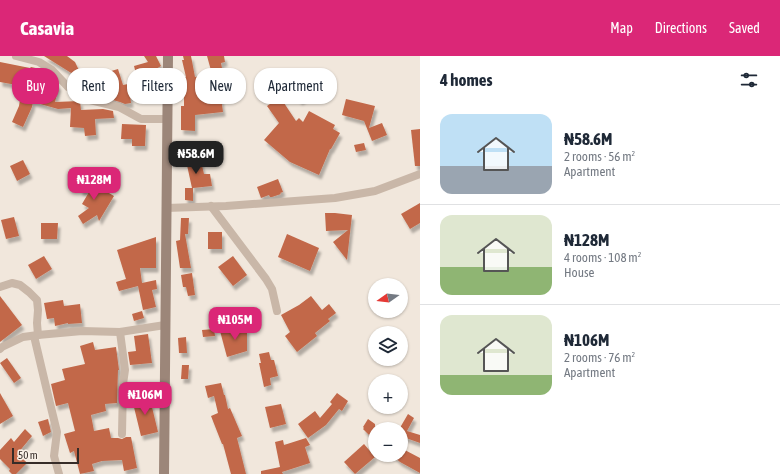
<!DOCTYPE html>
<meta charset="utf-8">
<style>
:root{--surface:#fff;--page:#f2f2f3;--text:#1f2937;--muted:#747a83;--line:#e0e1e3;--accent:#db2777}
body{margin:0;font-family:"Asap Condensed",sans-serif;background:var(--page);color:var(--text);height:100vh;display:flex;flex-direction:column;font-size:15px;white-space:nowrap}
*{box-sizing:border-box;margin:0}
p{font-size:13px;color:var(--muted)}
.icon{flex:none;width:22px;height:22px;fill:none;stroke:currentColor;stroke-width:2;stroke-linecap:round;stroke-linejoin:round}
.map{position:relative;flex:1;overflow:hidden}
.details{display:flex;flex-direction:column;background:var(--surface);width:360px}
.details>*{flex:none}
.hud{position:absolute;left:12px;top:12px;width:348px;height:36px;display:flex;gap:8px}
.needle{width:26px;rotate:256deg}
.controls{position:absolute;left:368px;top:222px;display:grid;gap:8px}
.controls a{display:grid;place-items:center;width:40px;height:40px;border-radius:50%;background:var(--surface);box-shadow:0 1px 3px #0004;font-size:20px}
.scale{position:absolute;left:12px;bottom:10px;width:67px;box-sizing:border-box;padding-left:4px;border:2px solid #362c28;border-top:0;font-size:11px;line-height:14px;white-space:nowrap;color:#362c28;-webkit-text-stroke:3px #f9f1e8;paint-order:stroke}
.price{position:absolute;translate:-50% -34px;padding:0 9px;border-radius:8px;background:var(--accent);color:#fff;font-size:13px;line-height:26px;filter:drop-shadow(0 1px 2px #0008)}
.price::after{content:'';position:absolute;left:50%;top:24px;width:12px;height:9px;margin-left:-6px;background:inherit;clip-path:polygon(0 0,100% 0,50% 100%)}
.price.active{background:#222;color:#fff}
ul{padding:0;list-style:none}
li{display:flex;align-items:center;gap:12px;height:100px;padding:0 20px}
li+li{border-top:1px solid var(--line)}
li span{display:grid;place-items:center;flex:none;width:112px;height:80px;border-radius:12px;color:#555}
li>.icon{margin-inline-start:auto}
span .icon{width:48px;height:48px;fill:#fffc;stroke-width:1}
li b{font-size:17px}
h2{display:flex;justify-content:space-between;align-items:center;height:48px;padding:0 20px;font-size:17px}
.tag{padding:0 14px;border-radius:16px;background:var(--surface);box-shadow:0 1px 3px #0004;font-size:14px;line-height:36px}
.tag.active{background:var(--accent);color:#fff}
header{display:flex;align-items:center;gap:24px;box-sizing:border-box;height:56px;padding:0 20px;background:var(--accent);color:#fff}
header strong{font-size:19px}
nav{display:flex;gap:22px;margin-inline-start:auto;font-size:14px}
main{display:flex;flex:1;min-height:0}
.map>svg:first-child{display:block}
.building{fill:#c26849;filter:url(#shadow)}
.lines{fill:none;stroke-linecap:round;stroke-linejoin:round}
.minor{stroke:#c9b7a8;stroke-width:8}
.secondary{stroke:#9c8679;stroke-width:10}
</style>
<header>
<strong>Casavia</strong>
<nav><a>Map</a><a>Directions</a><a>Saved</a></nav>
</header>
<main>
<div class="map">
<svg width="420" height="418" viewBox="0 0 420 418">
<defs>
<filter id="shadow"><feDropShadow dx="2.5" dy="4.5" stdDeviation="1" flood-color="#0004"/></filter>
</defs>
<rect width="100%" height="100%" fill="#f1e7dc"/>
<g class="building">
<path d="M44,0H67L75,6L84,25Z"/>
<path d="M144,0H156L161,10L149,17L152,34L130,39L131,47L125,48L120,46L102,41V37H103L102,36L100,19H101V18L118,13L123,29L138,26L134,10L148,6Z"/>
<path d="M183,0H191L195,21L212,18L207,0H224L225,6L221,7L226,33L220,34L223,56L195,59V75L181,74V50H184V21H186L182,4H184Z"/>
<path d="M0,6L30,12L31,11L40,13L44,16L43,22L54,25L59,30L55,46L80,45L81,54L103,53L113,55L114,62L95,63L96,79L85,80L84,72L70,71L71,52L58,53L33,46L32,51L23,71L12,66L19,50L22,30L0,26Z"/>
<path d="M300,28L308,39L300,45L292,34Z"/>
<path d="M280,41L296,65L299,62L303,66L309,55L335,69L333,73L340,77L331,93H330L319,119L290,106L264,84L279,67L267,50Z"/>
<path d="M346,43L375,50L369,72L382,67L387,79L372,85L364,65L342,59Z"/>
<path d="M122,68L146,69L145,90H132V83H121Z"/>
<path d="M420,73V110H415L411,74Z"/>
<path d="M364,87L366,94L356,96L354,89Z"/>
<path d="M199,97L204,118H210L212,130L193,132V145L185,144V132H192L185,100Z"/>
<path d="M23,104L30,118L17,125L10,110Z"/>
<path d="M81,123L87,124L114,140L99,165L97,159L83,168L78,160L89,152L82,148L89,136L80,135Z"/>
<path d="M278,123L283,136L280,137L281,138L272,141H270L269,139L261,142L257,131Z"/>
<path d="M420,147V167L410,173L401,158Z"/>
<path d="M325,157H335L352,159L347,204L333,186L348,174L326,175Z"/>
<path d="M14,161L19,180L6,183L1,164Z"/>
<path d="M181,162H189L188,178H185L191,212H180L176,185L180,184Z"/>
<path d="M41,167H58L57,183H41Z"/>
<rect x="208" y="176" width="14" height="17"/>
<path d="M287,178L319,192L310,215L278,201Z"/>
<path d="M156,181V212H140L142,227L156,224L157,233L152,234L156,251L143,254L138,230L119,235L116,226L126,223L117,194Z"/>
<path d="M44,200L52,213L36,223L28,209Z"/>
<path d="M233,200L247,219L233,230L218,211Z"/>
<path d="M192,217L195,239L188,240L186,231H183L181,219Z"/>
<path d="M0,240L22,269L0,286Z"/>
<path d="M311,240L322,254L329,248L336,257L328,263L330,265L315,277L317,280L297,296L285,280L290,276L281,259L299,249Z"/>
<path d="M63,244L64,250L80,248L82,267L68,268V267L55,270L54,262L47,263L44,247Z"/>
<path d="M142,255L144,262L134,265L132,258Z"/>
<path d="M214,273L215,280L203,281L202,274Z"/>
<path d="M229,273H247V295L227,301L220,275Z"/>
<path d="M148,278L152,307L130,309L128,296L136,295L134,280Z"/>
<path d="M186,281L187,297H179L178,282Z"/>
<path d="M93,286L95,294L116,291L119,314H118L117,347L105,348L106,355L91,359L94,375L109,372L111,382H118L122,383L126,381H131L137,412L124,415L122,404L102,405L92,408L94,415L80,418L74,395L70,397L64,378L75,375L68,347L56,350L51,328L65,324L62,313L85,308L80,290Z"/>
<path d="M269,296L271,304H274L278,320L270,322L271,329L264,331L259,307H261L259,298Z"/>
<path d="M7,302L21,322L14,327L0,307Z"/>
<path d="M182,309H189L188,323H181Z"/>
<path d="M221,327L224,339H225L228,353L230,352L242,380L237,382L246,418H231L223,388H222L211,360L218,357L214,340L208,342L205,330Z"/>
<path d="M0,337L13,360L0,368Z"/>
<path d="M337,337L348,345L342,355L339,353L326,369L308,382L298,368L315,355L320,362L332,348L330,346Z"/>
<path d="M146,339L148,347H151L158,376L141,380L132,343Z"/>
<path d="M281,348L286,368L270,372L265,351Z"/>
<path d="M408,358L414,362L407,375L420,379V387L403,381L401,386V370Z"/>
<path d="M48,363L51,376L43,380L38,366Z"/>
<path d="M368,363L375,368V372L371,381L363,373L364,372L363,371Z"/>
<path d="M25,373L32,380L18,397L27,407L16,418H12L9,415L10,413L0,403V394L11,382L14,386Z"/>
<path d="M306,382L310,389L305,391L310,407L282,416L283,418H261V415L280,411L275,386L283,384L284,389Z"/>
<path d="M364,388L375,401L355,418L344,406Z"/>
<path d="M401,392L420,402V417L400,406L392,399H401Z"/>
</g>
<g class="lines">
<g class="minor">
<path d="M16,0L39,6L52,14L68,31L90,44L119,51L141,63H167"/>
<path d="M211,150L266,223L272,233L277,255"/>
<path d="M166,152L226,150L335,142L375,135L420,118"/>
<path d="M0,231L12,227L20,229L29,236L37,244L38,254L37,267L38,279"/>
<path d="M120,276L125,314L123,328L122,378"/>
<path d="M34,280L47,335L57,376L54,400L59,418"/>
<path d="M0,293L2,291L23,281L38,279L82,275L120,276L165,269"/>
</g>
<path class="secondary" d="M164,418L168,0"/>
</g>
</svg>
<div class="controls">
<a><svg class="needle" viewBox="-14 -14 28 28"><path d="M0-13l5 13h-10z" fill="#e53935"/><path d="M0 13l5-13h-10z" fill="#747a83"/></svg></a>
<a><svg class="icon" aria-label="layers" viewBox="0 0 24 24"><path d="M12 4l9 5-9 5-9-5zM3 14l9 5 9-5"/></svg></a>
<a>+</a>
<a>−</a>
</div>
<div class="scale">50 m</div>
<b class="price active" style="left:196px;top:119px">₦58.6M</b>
<b class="price" style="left:94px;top:145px">₦128M</b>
<b class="price" style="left:235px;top:285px">₦105M</b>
<b class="price" style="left:145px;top:360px">₦106M</b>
<div class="hud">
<a class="tag active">Buy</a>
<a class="tag">Rent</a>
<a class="tag">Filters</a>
<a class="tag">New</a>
<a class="tag">Apartment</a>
</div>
</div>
<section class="details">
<h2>4 homes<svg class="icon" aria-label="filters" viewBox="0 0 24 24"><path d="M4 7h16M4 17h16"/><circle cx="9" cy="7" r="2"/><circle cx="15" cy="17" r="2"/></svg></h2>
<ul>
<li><span style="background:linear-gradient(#bfe0f5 65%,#9aa5b1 0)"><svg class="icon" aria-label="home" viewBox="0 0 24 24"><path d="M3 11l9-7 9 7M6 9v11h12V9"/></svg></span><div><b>₦58.6M</b><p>2 rooms · 56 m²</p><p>Apartment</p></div></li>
<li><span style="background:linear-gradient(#dfe7d0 65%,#8fb573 0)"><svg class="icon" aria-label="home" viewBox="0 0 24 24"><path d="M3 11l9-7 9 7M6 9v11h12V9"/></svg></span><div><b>₦128M</b><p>4 rooms · 108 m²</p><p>House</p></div></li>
<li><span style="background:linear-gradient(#dfe7d0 75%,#8fb573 0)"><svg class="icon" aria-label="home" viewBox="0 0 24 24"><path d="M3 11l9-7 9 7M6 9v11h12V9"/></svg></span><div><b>₦106M</b><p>2 rooms · 76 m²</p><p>Apartment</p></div></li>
</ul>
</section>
</main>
